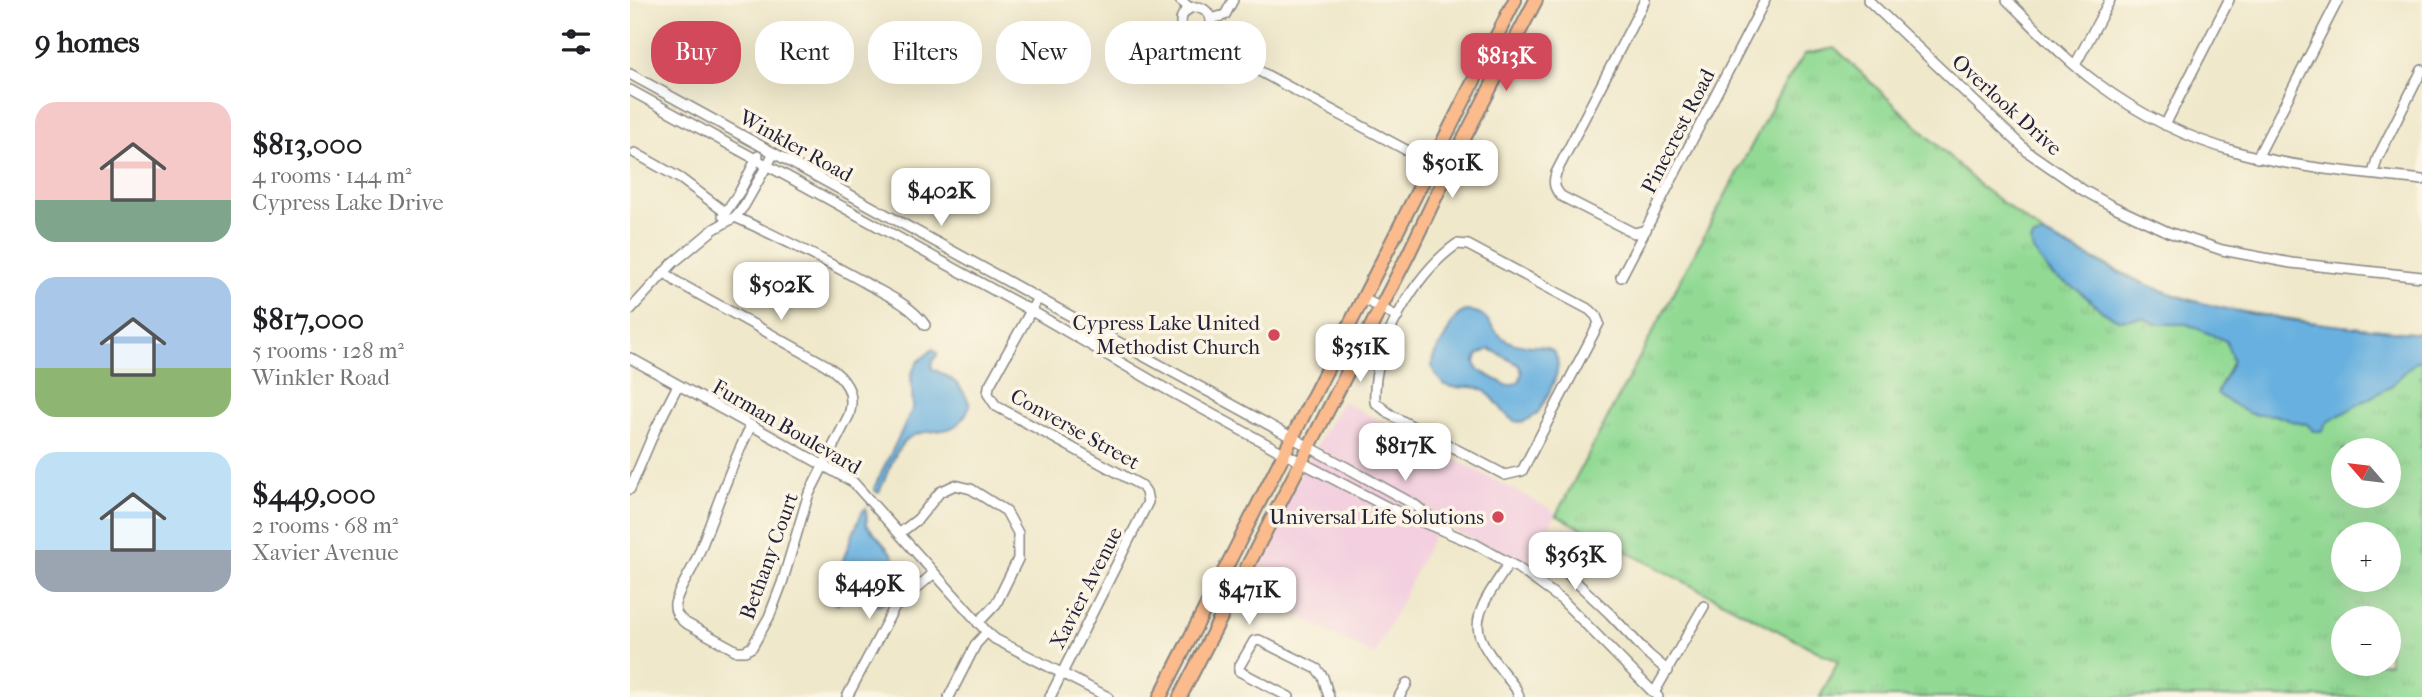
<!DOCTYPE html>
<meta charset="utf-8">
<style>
:root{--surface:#fff;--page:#f6f6f6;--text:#202124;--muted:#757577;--accent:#d1495b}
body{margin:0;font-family:"IM FELL French Canon",serif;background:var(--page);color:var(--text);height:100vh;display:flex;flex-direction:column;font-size:26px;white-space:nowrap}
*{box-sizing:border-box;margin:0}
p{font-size:23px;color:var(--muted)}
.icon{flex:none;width:38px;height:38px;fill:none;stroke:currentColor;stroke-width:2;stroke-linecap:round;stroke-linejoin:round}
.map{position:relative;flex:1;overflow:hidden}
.panel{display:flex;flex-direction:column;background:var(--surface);width:630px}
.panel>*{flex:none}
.guide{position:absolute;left:21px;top:21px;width:665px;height:63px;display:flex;gap:14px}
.needle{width:46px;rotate:298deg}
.buttons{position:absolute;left:1701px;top:438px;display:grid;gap:14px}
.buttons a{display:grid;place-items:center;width:70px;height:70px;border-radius:50%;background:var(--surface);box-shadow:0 7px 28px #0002;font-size:35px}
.price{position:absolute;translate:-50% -60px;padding:0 16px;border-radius:14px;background:#fff;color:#222;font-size:23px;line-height:46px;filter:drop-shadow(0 2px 4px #0008)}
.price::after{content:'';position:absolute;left:50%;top:42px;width:21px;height:16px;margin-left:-10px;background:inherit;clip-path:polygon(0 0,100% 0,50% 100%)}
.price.current{background:var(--accent);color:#fff}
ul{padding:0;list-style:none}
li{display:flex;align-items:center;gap:21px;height:175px;padding:0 35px}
li span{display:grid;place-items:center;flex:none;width:196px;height:140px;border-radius:21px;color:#555}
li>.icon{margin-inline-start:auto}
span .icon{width:84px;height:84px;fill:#fffc;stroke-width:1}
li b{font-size:30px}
h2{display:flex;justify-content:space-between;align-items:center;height:84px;padding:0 35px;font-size:30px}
.pill{padding:0 24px;border-radius:28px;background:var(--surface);box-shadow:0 7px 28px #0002;font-size:24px;line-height:63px}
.pill.current{background:var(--accent);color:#fff}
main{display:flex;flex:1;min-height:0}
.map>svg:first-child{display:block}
.built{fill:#f3cfdf}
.grass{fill:url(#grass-tufts);stroke:#5a7e68;stroke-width:2;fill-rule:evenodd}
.water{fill:#67b0df;stroke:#44698d;stroke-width:2;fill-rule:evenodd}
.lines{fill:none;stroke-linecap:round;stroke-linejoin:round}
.minor-casing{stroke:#888582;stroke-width:12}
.major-casing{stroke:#888582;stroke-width:16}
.minor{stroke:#fff;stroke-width:9}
.major{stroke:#fbbb8c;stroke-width:12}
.poi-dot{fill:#d1495b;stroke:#fcf5e5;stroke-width:2.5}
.labels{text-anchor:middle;stroke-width:7;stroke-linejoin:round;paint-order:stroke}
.street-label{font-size:21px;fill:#22223b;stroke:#fcf5e5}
.poi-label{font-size:21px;fill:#22223b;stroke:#fcf5e5;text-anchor:end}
</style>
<main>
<section class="panel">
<h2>9 homes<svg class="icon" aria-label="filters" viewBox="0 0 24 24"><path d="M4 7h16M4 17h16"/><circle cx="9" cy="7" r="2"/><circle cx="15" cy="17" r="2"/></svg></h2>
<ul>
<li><span style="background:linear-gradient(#f6c9c9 70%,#7fa58c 0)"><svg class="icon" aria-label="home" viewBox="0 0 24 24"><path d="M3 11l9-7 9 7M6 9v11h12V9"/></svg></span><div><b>$813,000</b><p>4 rooms · 144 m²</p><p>Cypress Lake Drive</p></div></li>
<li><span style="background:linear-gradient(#a9c7e8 65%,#8fb573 0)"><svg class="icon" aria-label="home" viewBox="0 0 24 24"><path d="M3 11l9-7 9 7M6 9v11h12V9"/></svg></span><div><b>$817,000</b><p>5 rooms · 128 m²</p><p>Winkler Road</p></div></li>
<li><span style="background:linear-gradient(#bfe0f5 70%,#9aa5b1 0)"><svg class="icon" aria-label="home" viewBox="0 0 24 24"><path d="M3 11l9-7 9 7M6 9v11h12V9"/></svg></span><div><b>$449,000</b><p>2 rooms · 68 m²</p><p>Xavier Avenue</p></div></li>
</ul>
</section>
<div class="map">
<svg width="1792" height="697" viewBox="0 0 1792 697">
<defs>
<pattern id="grass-tufts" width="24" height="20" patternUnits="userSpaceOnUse" patternTransform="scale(1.75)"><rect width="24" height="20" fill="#92da94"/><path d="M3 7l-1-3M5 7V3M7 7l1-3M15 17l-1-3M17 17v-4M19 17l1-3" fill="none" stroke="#7ebb80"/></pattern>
</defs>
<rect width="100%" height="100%" fill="#fcf5e5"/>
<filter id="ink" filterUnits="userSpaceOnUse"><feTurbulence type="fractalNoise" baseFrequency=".0143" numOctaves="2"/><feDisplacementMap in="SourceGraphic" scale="14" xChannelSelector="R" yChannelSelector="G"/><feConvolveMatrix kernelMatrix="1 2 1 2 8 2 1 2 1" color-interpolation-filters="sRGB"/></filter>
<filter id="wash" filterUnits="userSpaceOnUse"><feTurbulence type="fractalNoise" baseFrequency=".00686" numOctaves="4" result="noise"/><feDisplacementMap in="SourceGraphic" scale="28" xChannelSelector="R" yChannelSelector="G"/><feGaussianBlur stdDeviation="1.57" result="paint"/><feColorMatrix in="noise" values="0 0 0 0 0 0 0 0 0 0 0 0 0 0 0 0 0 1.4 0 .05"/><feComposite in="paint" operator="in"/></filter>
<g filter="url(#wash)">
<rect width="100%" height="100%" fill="#efe8ca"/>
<g class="built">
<path d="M712,401L924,511V517L900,567L827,532L792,505L686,447Z"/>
<path d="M682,454L774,503L803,523L761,505L678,462Z"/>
<path d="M674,468L754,510L805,532L745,655L613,589Z"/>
</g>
<path class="grass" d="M1205,48L1348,184L1415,235L1521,287L1583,307L1700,325L1792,334V697H1190L1208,662L926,515L1151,90L1175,54ZM1713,450H1759V495H1713ZM1713,534H1759V579H1713ZM1713,618H1759V663H1713Z"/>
<g class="water">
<path d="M1415,235C1450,252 1485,273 1522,287C1602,319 1706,325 1792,334V361H1786L1761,386L1696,423L1693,431H1683L1677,424C1664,424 1656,418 1644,415C1637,414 1628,416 1621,414C1617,413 1589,396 1587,393L1603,361L1596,341L1557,324H1526L1513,318L1488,320L1473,312L1448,290L1423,276L1403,251L1401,242L1404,237Z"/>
<path d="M836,311C860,311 857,326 873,338C886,347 895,345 909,346C947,350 917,397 908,413C877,439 873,400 853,390C842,384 832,389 821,387C815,386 811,382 808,378C794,361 808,351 816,335C822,324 823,316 836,311ZM860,349L889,365L892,373L889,382L878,386L848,370L845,362L847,355Z"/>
<path d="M303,349L308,354L303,360L301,368C322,378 331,383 340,405C325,446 295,420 273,443C264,453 255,479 249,492H246L244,488L283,408L281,374L288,362Z"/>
<path d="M236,508L237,525L263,555L271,579L256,602L248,606L227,594L213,596L207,604L205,601C209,590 207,578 211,567C216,548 225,530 232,512Z"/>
</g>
</g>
<g filter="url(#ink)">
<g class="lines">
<g class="minor-casing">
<g id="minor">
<path d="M550,0L560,8"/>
<path d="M1015,0L926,173C923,183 924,188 931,196L1004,233L1016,230"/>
<path d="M1238,0L1398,152L1453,190L1480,205L1538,232L1592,250L1661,263L1792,277"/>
<path d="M1377,0C1406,28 1434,59 1467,83C1573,162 1666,166 1792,180"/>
<circle cx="566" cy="22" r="15"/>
<path d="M581,19L595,15L603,0"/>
<path d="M572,36L580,44L618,65L817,172"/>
<path d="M1445,65L1480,0"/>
<path d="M0,74L785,505L817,530"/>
<path d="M0,90L400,310L536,389L644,448L759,508L845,544L888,568L932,600L1028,697"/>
<path d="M1535,125L1599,0"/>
<path d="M5,153L51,179L95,212"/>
<path d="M1627,158L1708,0"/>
<path d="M1743,174L1747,159L1792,70"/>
<path d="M93,216L110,191L128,156"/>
<path d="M105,217C149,237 192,259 234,282C256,295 280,304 295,325"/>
<path d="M827,244L838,245L960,310L966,316L969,323L892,471L875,475L761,415L745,402C742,347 783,275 827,244Z"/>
<path d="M34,272L47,282L196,365C215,378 226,392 219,415L178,496L152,583L139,617L122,647L115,651H107L54,622C48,617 44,612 45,604C48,589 60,575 66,560C85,514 98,470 121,426"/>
<path d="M991,277L1135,0"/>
<path d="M408,298L359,386L358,394L366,406L512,486L516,492L518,502L420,697"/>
<path d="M734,299L768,317"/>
<path d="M0,310L43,263L84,229L105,217L114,206L144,153"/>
<path d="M446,331L484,349L490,350L494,345"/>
<path d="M0,358L223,482L357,632L365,639L478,697"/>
<path d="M0,489L25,430L48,385"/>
<path d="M270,533L288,519L310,492L325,485L341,489L376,511L388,533V559L366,604L348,623"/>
<path d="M879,563C868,582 843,610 849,633C853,650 876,675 886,689L889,697"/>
<path d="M908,580L920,563L927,564L980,614L1018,654L1038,671"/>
<path d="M1024,693L1074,606"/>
<path d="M217,697L264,608L304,573"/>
<path d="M319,697L346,644L357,632"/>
<path d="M659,697L609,671V667L624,641L629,640L687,669L693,677L699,697"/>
<path d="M769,697L777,683"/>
</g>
</g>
<g class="major-casing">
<g id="major">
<path d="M530,697L885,0"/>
<path d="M550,697L779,253L826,154L906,0"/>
</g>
</g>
<use href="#minor" class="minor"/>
<use href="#major" class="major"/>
</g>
</g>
<g class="poi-dot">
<circle cx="644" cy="335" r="7"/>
<circle cx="868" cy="517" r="7"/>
</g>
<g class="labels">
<g class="street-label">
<text transform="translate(1377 105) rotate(42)" y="7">Overlook Drive</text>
<text transform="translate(1048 131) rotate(-63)" y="7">Pinecrest Road</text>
<text transform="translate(166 146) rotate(29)" y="7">Winkler Road</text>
<text transform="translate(157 427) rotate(30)" y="7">Furman Boulevard</text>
<text transform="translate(445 429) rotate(29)" y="7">Converse Street</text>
<text transform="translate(139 556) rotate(-70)" y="7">Bethany Court</text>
<text transform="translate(456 588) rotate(-63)" y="7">Xavier Avenue</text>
</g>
<g class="poi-label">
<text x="630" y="330">Cypress Lake United<tspan x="630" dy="24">Methodist Church</tspan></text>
<text x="854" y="524">Universal Life Solutions</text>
</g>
</g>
</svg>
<div class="buttons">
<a><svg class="needle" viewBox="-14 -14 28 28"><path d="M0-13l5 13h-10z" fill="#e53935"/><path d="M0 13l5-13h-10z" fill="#757577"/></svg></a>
<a>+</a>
<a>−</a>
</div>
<b class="price current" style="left:876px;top:93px">$813K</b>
<b class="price" style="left:822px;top:200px">$501K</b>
<b class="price" style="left:311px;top:228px">$402K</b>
<b class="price" style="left:151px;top:322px">$502K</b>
<b class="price" style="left:730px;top:384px">$351K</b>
<b class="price" style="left:775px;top:483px">$817K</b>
<b class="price" style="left:945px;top:592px">$363K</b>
<b class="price" style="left:239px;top:621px">$449K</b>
<b class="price" style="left:619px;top:627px">$471K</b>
<div class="guide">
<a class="pill current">Buy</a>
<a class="pill">Rent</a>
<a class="pill">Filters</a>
<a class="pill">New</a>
<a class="pill">Apartment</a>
</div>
</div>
</main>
